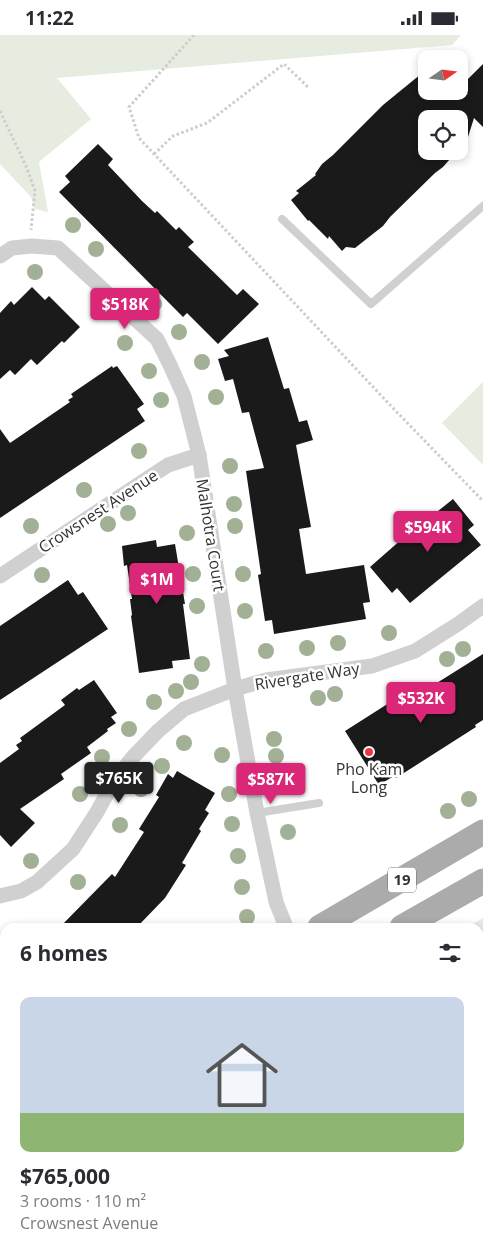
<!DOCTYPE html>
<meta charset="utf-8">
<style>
:root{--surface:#fff;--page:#f2f2f3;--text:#2b2b33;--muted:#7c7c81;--line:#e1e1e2;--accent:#db2777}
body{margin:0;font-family:"Open Sans",sans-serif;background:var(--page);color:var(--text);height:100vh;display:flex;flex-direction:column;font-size:19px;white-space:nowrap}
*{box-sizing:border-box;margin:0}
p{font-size:16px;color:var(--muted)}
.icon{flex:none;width:28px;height:28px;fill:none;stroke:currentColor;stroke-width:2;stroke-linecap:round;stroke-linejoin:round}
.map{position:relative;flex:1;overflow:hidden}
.drawer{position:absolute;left:0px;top:888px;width:484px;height:336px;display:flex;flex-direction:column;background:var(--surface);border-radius:15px 15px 0 0;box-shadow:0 2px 8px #0003}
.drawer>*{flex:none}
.needle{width:32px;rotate:76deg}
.fabs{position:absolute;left:418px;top:15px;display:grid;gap:10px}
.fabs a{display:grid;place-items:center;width:50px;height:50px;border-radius:10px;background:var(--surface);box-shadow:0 2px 8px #0003;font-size:25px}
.price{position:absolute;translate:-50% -42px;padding:0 11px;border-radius:5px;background:var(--accent);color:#fff;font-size:16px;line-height:32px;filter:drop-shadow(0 1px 2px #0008)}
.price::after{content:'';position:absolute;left:50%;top:30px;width:15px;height:11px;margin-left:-8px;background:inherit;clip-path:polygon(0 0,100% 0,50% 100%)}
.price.active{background:#222;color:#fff}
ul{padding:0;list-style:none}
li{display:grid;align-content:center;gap:10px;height:265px;padding:0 20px}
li+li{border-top:1px solid var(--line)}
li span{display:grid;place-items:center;height:155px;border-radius:10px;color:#555}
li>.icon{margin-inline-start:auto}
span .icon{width:90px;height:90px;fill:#fffc;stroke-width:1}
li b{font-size:21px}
h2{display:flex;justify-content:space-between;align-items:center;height:60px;padding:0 20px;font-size:21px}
.status{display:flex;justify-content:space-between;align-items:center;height:35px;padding:0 25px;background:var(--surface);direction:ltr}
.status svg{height:14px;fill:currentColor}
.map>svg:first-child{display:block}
.green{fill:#e6ecdf}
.building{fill:#1a1a1a}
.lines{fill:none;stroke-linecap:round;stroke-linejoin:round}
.path{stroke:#cdcdcd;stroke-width:3;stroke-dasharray:2.5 2.5;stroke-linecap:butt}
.service{stroke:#d0d0d0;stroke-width:8}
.minor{stroke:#d0d0d0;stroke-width:15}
.primary{stroke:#ababab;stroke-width:25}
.tree{fill:#a2b095}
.poi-dot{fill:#e63946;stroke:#fff;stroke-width:2}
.labels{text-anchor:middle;stroke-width:5;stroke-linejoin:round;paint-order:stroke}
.shield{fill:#fff;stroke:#707070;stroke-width:1}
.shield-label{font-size:15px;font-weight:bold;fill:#333}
.street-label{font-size:16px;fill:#333;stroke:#fff}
.poi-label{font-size:16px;fill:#333;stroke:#fff}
</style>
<div class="status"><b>11:22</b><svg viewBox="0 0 49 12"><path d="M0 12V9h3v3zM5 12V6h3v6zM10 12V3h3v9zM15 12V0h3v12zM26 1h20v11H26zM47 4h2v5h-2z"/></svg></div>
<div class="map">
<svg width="483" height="1223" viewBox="0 0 483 1223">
<rect width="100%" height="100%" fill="#fff"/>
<g class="green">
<path d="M0,0H461L452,10L57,43L91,84L39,127L48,177L35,174L31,162L0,129Z"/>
<path d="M483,347V430L442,388Z"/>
<path d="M483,883V945L479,946V892H467Z"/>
</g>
<g class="building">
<path d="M483,29V92L474,83L462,121L459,120V84H426V116H457L443,132L435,138L390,182L383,191L355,213L346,212L342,216L329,201L328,204L309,185L308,186L291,165L299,158L296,156L316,140L315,139L322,129L333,120L383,70L421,39L426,46V56H459V53Z"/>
<path d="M98,109L113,124L108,130L142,166L155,178L157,176L176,195L179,192L194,207L188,212L237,260L243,254L259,269L218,309L187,278L183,282L59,157L70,147L65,141Z"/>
<path d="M32,252L45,265L49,261L80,292L64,308L62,306L37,330L31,324L15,340L10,335L0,344V278L11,266L14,270Z"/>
<path d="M268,302L284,354L289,353L299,387L307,385L313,405L296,410L311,492L299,494L306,539L364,530L370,567L363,568L366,584L274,599L272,585L265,586L258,540L261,539L246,436L264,433L249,377L242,378L233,344L225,346L218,324L229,321L224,315Z"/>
<path d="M112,331L113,333L117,331L144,369L137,374L145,386L0,483V394L10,408L70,367L68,365L73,362L71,359Z"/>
<path d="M453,464L474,490L468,495L481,510L410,568L397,553L392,558L370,532L411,496L412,497Z"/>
<path d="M156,505L157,512L175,509L185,569H183L190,624L172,626L173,633L139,638L131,581L132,580L130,564H132L127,530L124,531L122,511Z"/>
<path d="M68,545L78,560L83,557L108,594L0,665V591Z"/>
<path d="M483,619V685L475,690L476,692L396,743L394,741L379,750L345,696L400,661L405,668Z"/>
<path d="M94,645L117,678L111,682L116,688L107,694L108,696L87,712L91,718L61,739L64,744L20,774L35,788L11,812L0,800V728L19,714L16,710L22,706L20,703L65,670L61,665L77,653L79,655Z"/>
<path d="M177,736L215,758L205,775L209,778L199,794L201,796L182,828L186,830L165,863L137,892H60L112,839L115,842L144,797L139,794L159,762L156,760L168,739L173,743Z"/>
</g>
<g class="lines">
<g class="path">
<path d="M194,0L129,72L139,103L391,371L483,466"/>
<path d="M0,76L26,131L35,156L31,195"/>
<path d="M154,119L173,101L207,88L284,29L309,53"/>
<path d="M27,1219L31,1223"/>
</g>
<g class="service">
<path d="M282,184L371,269L483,171"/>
<path d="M257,778L319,768"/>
</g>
<g class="minor">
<path d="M0,221L12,213L32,211L58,213L157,304L170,330L184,361L199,420L235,654L257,778L276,867L286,892"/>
<path d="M0,541L168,430L199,420"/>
<path d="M0,861L21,856L37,847L73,814L97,777L114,746L133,722L158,696L184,674L235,654L266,645L372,631L415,616L458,589L483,571"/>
<path d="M479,1061L483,1060"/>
</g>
<g class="primary">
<path d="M320,892L483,797"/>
<path d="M402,892L483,846"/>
<path d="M0,1040L5,1039"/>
<path d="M0,1083L5,1081"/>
</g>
</g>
<g class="tree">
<circle cx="73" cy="190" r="8"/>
<circle cx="96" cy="214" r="8"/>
<circle cx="35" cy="237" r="8"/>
<circle cx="154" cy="269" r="8"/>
<circle cx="179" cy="297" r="8"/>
<circle cx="125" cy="308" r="8"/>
<circle cx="202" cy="327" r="8"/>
<circle cx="149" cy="336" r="8"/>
<circle cx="216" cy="362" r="8"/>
<circle cx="161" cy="365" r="8"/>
<circle cx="139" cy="416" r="8"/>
<circle cx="230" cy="431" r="8"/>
<circle cx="84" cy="455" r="8"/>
<circle cx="234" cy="469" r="8"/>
<circle cx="128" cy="478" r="8"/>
<circle cx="108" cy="489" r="8"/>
<circle cx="31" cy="491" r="8"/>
<circle cx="235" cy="491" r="8"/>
<circle cx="187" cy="498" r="8"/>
<circle cx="193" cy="539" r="8"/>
<circle cx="243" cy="539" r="8"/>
<circle cx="42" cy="540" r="8"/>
<circle cx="197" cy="571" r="8"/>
<circle cx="245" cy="576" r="8"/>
<circle cx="389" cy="598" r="8"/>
<circle cx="338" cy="608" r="8"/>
<circle cx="307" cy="613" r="8"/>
<circle cx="463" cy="614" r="8"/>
<circle cx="266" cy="616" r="8"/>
<circle cx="447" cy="624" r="8"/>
<circle cx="202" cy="629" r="8"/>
<circle cx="191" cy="647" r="8"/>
<circle cx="176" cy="656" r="8"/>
<circle cx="335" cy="659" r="8"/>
<circle cx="318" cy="663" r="8"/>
<circle cx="154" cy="667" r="8"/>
<circle cx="129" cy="694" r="8"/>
<circle cx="274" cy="704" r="8"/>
<circle cx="184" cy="708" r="8"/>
<circle cx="222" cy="720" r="8"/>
<circle cx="276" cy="721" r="8"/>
<circle cx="102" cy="722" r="8"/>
<circle cx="162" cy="731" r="8"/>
<circle cx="284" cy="750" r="8"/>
<circle cx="141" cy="754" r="8"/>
<circle cx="80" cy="759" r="8"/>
<circle cx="229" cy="759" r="8"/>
<circle cx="469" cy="764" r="8"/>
<circle cx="448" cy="776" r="8"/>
<circle cx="232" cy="789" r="8"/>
<circle cx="120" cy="790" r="8"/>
<circle cx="288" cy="797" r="8"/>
<circle cx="238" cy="821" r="8"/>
<circle cx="31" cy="826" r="8"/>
<circle cx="78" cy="847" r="8"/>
<circle cx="242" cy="852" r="8"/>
<circle cx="247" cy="882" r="8"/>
</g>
<circle class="poi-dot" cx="369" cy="717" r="5"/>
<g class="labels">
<rect class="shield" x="388" y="832.5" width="28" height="25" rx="4"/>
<g class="shield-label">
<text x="402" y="850">19</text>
</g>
<g class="street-label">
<text transform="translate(98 476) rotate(-33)" y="6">Crowsnest Avenue</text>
<text transform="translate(211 500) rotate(81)" y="6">Malhotra Court</text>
<text transform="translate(307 641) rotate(-9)" y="6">Rivergate Way</text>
</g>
<g class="poi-label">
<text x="369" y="740">Pho Kam<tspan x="369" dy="18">Long</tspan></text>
</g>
</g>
</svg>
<div class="fabs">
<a><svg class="needle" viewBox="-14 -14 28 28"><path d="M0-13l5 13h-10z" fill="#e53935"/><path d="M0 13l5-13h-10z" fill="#7c7c81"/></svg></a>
<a><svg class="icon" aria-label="locate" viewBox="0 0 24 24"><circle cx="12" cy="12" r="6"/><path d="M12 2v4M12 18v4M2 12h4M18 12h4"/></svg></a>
</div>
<b class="price" style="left:125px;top:295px">$518K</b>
<b class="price" style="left:428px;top:518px">$594K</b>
<b class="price" style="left:157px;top:570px">$1M</b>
<b class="price" style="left:421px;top:689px">$532K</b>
<b class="price active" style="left:119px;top:769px">$765K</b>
<b class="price" style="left:271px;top:770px">$587K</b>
<section class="drawer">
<h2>6 homes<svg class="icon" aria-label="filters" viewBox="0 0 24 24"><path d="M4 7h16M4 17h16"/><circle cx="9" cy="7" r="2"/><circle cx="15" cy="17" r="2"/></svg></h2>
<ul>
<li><span style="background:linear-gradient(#c9d6e8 75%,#8fb573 0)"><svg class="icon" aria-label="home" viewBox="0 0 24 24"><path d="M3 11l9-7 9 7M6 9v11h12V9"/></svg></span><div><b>$765,000</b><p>3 rooms · 110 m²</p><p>Crowsnest Avenue</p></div></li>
</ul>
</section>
</div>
